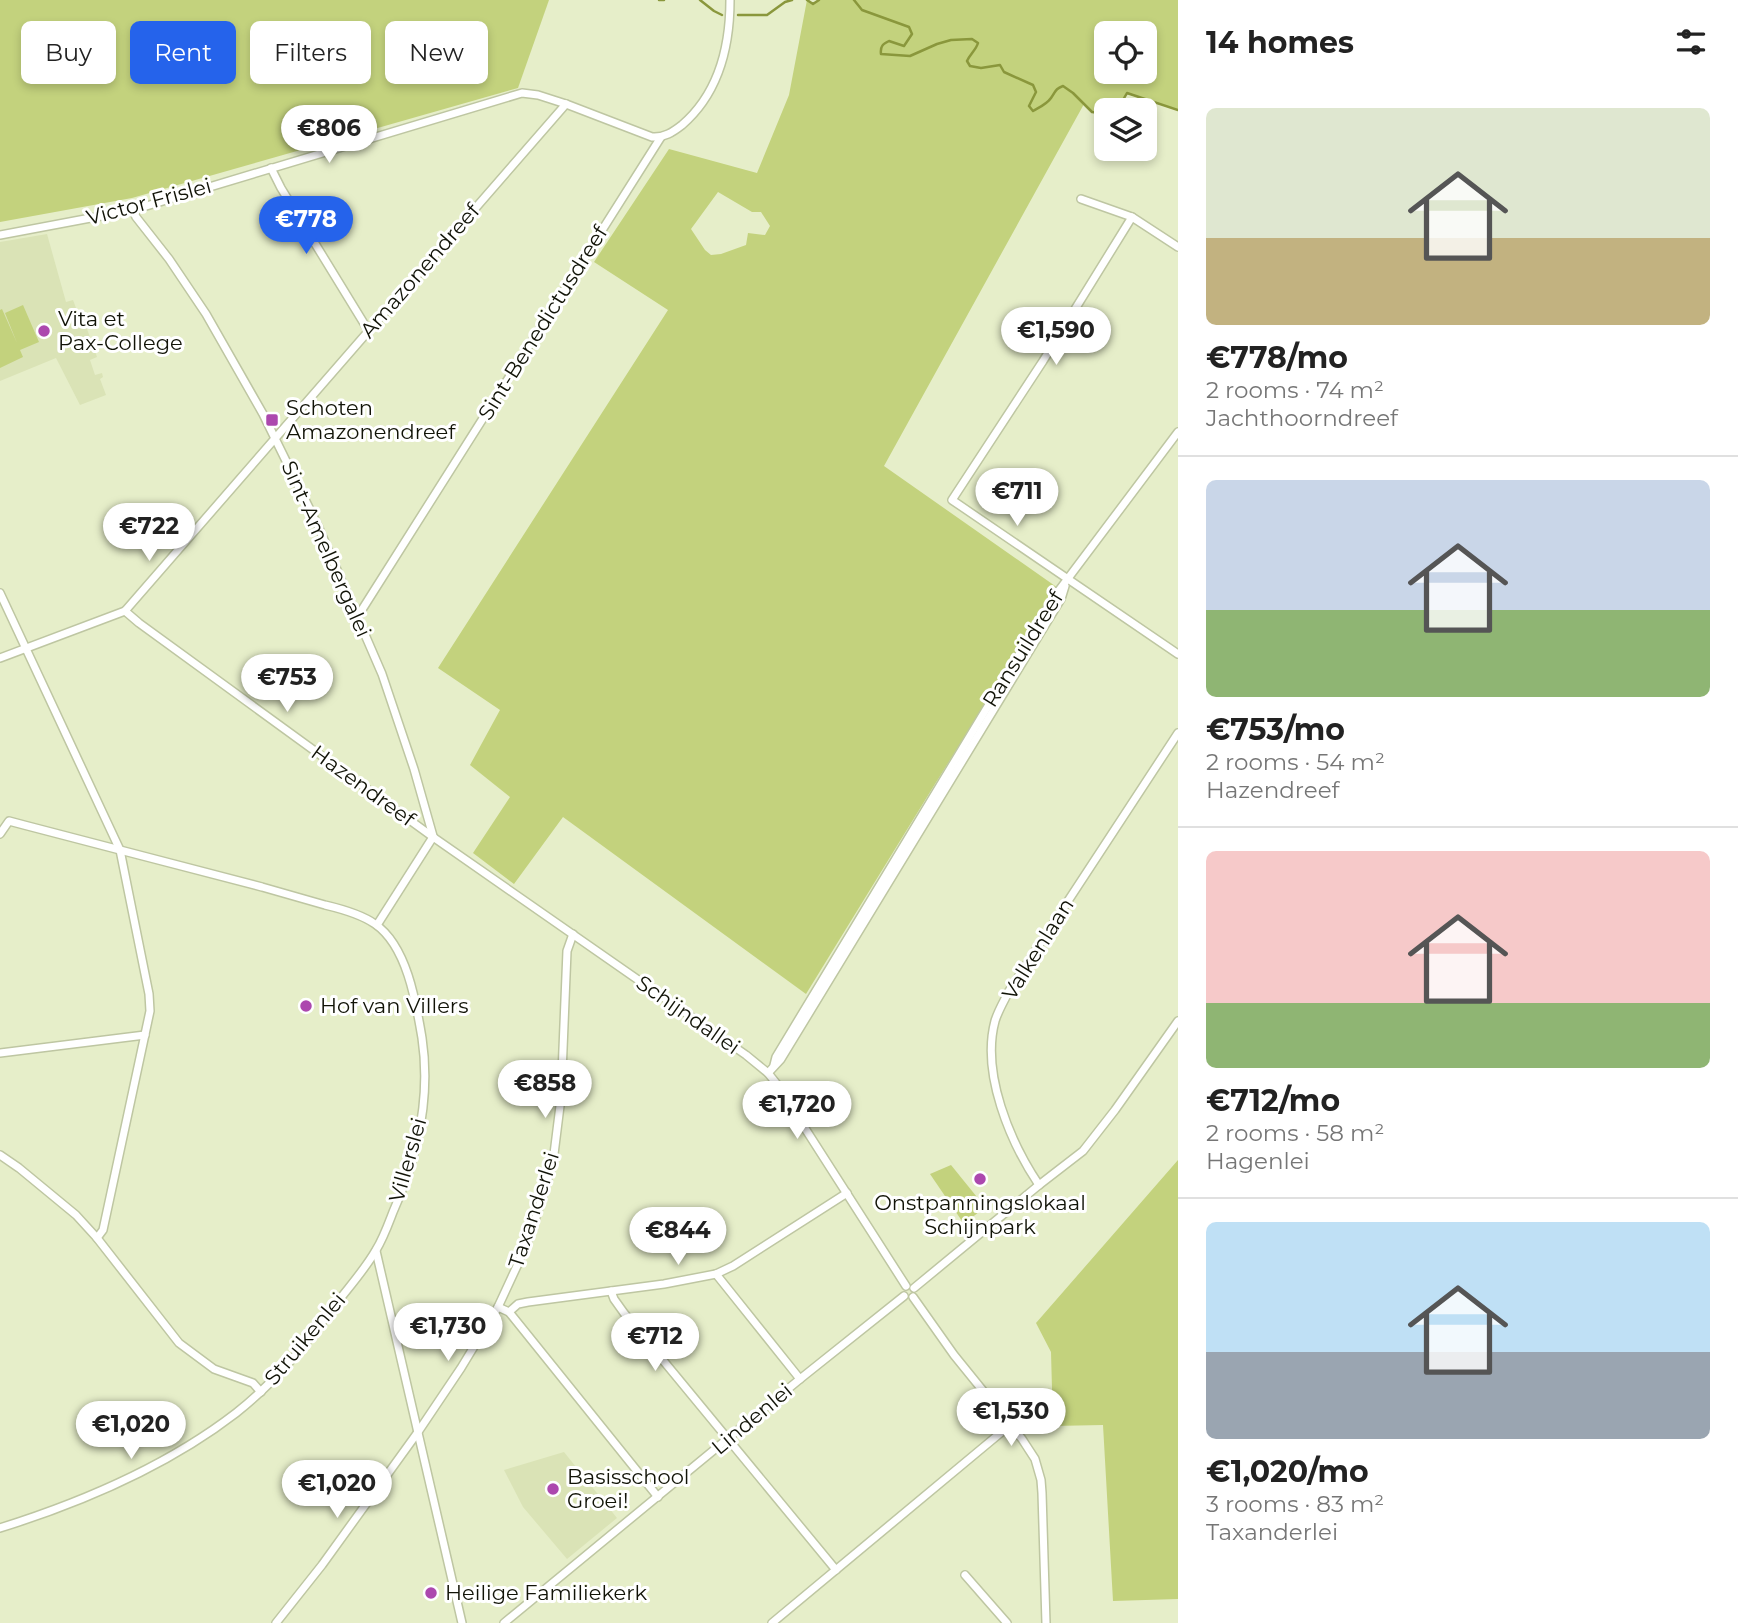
<!DOCTYPE html>
<meta charset="utf-8">
<style>
:root{--surface:#fff;--page:#f6f6f6;--text:#222;--muted:#767676;--line:#e0e0e0;--accent:#2563eb}
body{margin:0;font-family:Montserrat,sans-serif;background:var(--page);color:var(--text);height:100vh;display:flex;flex-direction:column;font-size:26px;white-space:nowrap}
*{box-sizing:border-box;margin:0}
p{font-size:23px;color:var(--muted)}
.icon{flex:none;width:38px;height:38px;fill:none;stroke:currentColor;stroke-width:2;stroke-linecap:round;stroke-linejoin:round}
.map{position:relative;flex:1;overflow:hidden}
.side{display:flex;flex-direction:column;background:var(--surface);width:560px}
.side>*{flex:none}
.top-card{position:absolute;left:21px;top:21px;width:665px;height:63px;display:flex;gap:14px}
.controls{position:absolute;left:1094px;top:21px;display:grid;gap:14px}
.controls a{display:grid;place-items:center;width:63px;height:63px;border-radius:10px;background:var(--surface);box-shadow:0 4px 10px #0003;font-size:35px}
.price{position:absolute;translate:-50% -60px;padding:0 16px;border-radius:24px;background:#fff;color:#222;font-size:23px;line-height:46px;filter:drop-shadow(0 2px 4px #0008)}
.price::after{content:'';position:absolute;left:50%;top:42px;width:21px;height:16px;margin-left:-10px;background:inherit;clip-path:polygon(0 0,100% 0,50% 100%)}
.price.selected{background:var(--accent);color:#fff}
ul{padding:0;list-style:none}
li{display:grid;align-content:center;gap:14px;height:371px;padding:0 28px}
li+li{border-top:2px solid var(--line)}
li span{display:grid;place-items:center;height:217px;border-radius:10px;color:#555}
li>.icon{margin-inline-start:auto}
span .icon{width:126px;height:126px;fill:#fffc;stroke-width:1}
li b{font-size:30px}
h2{display:flex;justify-content:space-between;align-items:center;height:84px;padding:0 28px;font-size:30px}
.tag{padding:0 24px;border-radius:10px;background:var(--surface);box-shadow:0 4px 10px #0003;font-size:24px;line-height:63px}
.tag.selected{background:var(--accent);color:#fff}
main{display:flex;flex:1;min-height:0}
.map>svg:first-child{display:block}
.built{fill:#dae3b6}
.green{fill:#c3d27d;fill-rule:evenodd}
.lines{fill:none;stroke-linecap:round;stroke-linejoin:round}
.stream{stroke:#8a973c;stroke-width:2.5}
.minor-casing{stroke:#bec6a2;stroke-width:10}
.minor{stroke:#fff;stroke-width:7}
.poi-dot{fill:#ac48ae;stroke:#fff;stroke-width:2.5}
.labels{text-anchor:middle;stroke-width:6;stroke-linejoin:round;paint-order:stroke}
.street-label{font-size:21px;fill:#111307;stroke:#fff}
.poi-label{font-size:21px;fill:#111307;stroke:#fff;text-anchor:start}
</style>
<main>
<div class="map">
<svg width="1178" height="1623" viewBox="0 0 1178 1623">
<rect width="100%" height="100%" fill="#e6eec9"/>
<g class="built">
<path d="M47,234L66,302L73,300L79,316L82,315L97,357L90,360L95,375L102,373L103,377L100,379L106,395L80,405L56,358L0,381V242Z"/>
<path d="M564,1452L617,1518L567,1559L523,1507L504,1470Z"/>
</g>
<g class="green">
<path d="M0,0H549L518,88L132,198L0,222Z"/>
<path d="M807,0L813,4L819,0H1178V110L1127,94L1123,100V110H1106V114L1092,112L1084,104L884,466L1058,588L935,784L806,994L563,817L514,884L473,853L510,797L470,765L500,710L438,668L668,310L594,262L669,149L757,173L789,95ZM1106,33H1144V72H1106ZM718,192L752,212H761L770,226L765,235L748,233L746,245L721,254L711,255L705,250L691,229Z"/>
<path d="M23,305L39,342L20,350L23,357L0,368V310L2,309L17,343L5,313Z"/>
<path d="M1178,1160V1599L1113,1601L1103,1425L1053,1426L1051,1352L1036,1323Z"/>
<path d="M951,1165L985,1207L964,1224L930,1174Z"/>
</g>
<g class="lines">
<g class="stream">
<path d="M659,0H664"/>
<path d="M700,0L714,11L722,15"/>
<path d="M807,0L813,4L819,0"/>
<path d="M854,0L862,10L909,27L912,34L904,46L889,41C883,44 880,46 881,54L910,56L937,44L951,40L972,39L978,43C976,50 970,54 967,61L970,66L981,68L1000,65L1004,72L1033,85L1036,92L1029,106L1033,111C1040,107 1047,104 1051,98C1056,91 1055,89 1063,86L1073,93L1092,112L1106,114"/>
<path d="M738,15H767L785,2L792,0"/>
<path d="M1123,110V100L1127,93L1178,110"/>
</g>
<g class="minor-casing">
<g id="minor">
<path d="M271,168L281,188L368,330"/>
<path d="M1081,199L1132,217L1178,247"/>
<path d="M133,210L136,217L169,259L206,314L263,414L318,526L382,674L414,769L433,836"/>
<path d="M1132,217L1043,361L952,500L1178,654"/>
<path d="M0,235L133,210L522,93L538,95L566,104L652,137C664,138 673,132 682,125C719,93 730,46 730,0"/>
<path d="M0,593L120,850L149,994L150,1011L103,1230L97,1238"/>
<path d="M125,611L139,623L433,837L746,1055L768,1073L776,1083L906,1286"/>
<path d="M358,616L661,137"/>
<path d="M0,658L125,611L566,104"/>
<path d="M0,834L9,821L24,825C103,846 183,866 262,887C283,893 304,899 325,905C342,909 361,914 375,924C407,946 416,1002 422,1038C431,1098 418,1156 393,1212C388,1225 383,1239 376,1250C364,1271 347,1289 333,1308C304,1347 274,1383 236,1413C166,1467 83,1502 0,1528"/>
<path d="M377,925L433,837"/>
<path d="M0,1053L145,1035"/>
<path d="M774,1065L776,1057L1054,597L1178,432"/>
<path d="M768,1073L781,1059L1061,599L1065,586"/>
<path d="M0,1155L19,1168L76,1215L97,1238L179,1343L214,1369L253,1383L261,1392"/>
<path d="M1039,1185C1010,1142 981,1073 995,1021C998,1011 1004,1001 1009,991L1178,733"/>
<path d="M376,1251L462,1623"/>
<path d="M716,1274L800,1379"/>
<path d="M914,1288L1039,1185L1083,1151L1115,1110L1178,1021"/>
<path d="M611,1291L614,1299L624,1313L836,1570"/>
<path d="M913,1297L954,1355L1022,1439L1035,1459L1041,1480L1042,1493L1046,1623"/>
<path d="M498,1307L509,1312L658,1497"/>
<path d="M509,1312L518,1304L528,1302L664,1284L716,1274L733,1266L847,1193"/>
<path d="M965,1575L1007,1623"/>
<path d="M276,1623L322,1565L418,1432L461,1368L498,1307L517,1266L532,1230L553,1162L561,1098L567,951L573,934"/>
<path d="M504,1623L800,1379L904,1296"/>
<path d="M772,1623L1010,1425"/>
</g>
</g>
<use href="#minor" class="minor"/>
</g>
<g class="poi-dot">
<circle cx="44" cy="331" r="7"/>
<rect x="265" y="413" width="14" height="14" rx="3.5"/>
<circle cx="306" cy="1006" r="7"/>
<circle cx="980" cy="1179" r="7"/>
<circle cx="553" cy="1489" r="7"/>
<circle cx="431" cy="1593" r="7"/>
</g>
<g class="labels">
<g class="street-label">
<text transform="translate(149 202) rotate(-15)" y="7">Victor Frislei</text>
<text transform="translate(420 271) rotate(-49)" y="7">Amazonendreef</text>
<text transform="translate(543 323) rotate(-58)" y="7">Sint-Benedictusdreef</text>
<text transform="translate(326 549) rotate(66)" y="7">Sint-Amelbergalei</text>
<text transform="translate(1023 649) rotate(-58)" y="7">Ransuildreef</text>
<text transform="translate(363 786) rotate(36)" y="7">Hazendreef</text>
<text transform="translate(1038 949) rotate(-58)" y="7">Valkenlaan</text>
<text transform="translate(688 1015) rotate(35)" y="7">Schijndallei</text>
<text transform="translate(408 1160) rotate(-74)" y="7">Villerslei</text>
<text transform="translate(534 1210) rotate(-72)" y="7">Taxanderlei</text>
<text transform="translate(305 1339) rotate(-50)" y="7">Struikenlei</text>
<text transform="translate(752 1419) rotate(-40)" y="7">Lindenlei</text>
</g>
<g class="poi-label">
<text x="58" y="326">Vita et<tspan x="58" dy="24">Pax-College</tspan></text>
<text x="286" y="415">Schoten<tspan x="286" dy="24">Amazonendreef</tspan></text>
<text x="320" y="1013">Hof van Villers</text>
<text x="980" y="1210" text-anchor="middle">Onstpanningslokaal<tspan x="980" dy="24">Schijnpark</tspan></text>
<text x="567" y="1484">Basisschool<tspan x="567" dy="24">Groei!</tspan></text>
<text x="445" y="1600">Heilige Familiekerk</text>
</g>
</g>
</svg>
<div class="controls">
<a><svg class="icon" aria-label="locate" viewBox="0 0 24 24"><circle cx="12" cy="12" r="6"/><path d="M12 2v4M12 18v4M2 12h4M18 12h4"/></svg></a>
<a><svg class="icon" aria-label="layers" viewBox="0 0 24 24"><path d="M12 4l9 5-9 5-9-5zM3 14l9 5 9-5"/></svg></a>
</div>
<b class="price" style="left:329px;top:165px">€806</b>
<b class="price selected" style="left:306px;top:256px">€778</b>
<b class="price" style="left:1056px;top:367px">€1,590</b>
<b class="price" style="left:1017px;top:528px">€711</b>
<b class="price" style="left:149px;top:563px">€722</b>
<b class="price" style="left:287px;top:714px">€753</b>
<b class="price" style="left:545px;top:1120px">€858</b>
<b class="price" style="left:797px;top:1141px">€1,720</b>
<b class="price" style="left:678px;top:1267px">€844</b>
<b class="price" style="left:448px;top:1363px">€1,730</b>
<b class="price" style="left:655px;top:1373px">€712</b>
<b class="price" style="left:1011px;top:1448px">€1,530</b>
<b class="price" style="left:131px;top:1461px">€1,020</b>
<b class="price" style="left:337px;top:1520px">€1,020</b>
<div class="top-card">
<a class="tag">Buy</a>
<a class="tag selected">Rent</a>
<a class="tag">Filters</a>
<a class="tag">New</a>
</div>
</div>
<section class="side">
<h2>14 homes<svg class="icon" aria-label="filters" viewBox="0 0 24 24"><path d="M4 7h16M4 17h16"/><circle cx="9" cy="7" r="2"/><circle cx="15" cy="17" r="2"/></svg></h2>
<ul>
<li><span style="background:linear-gradient(#dfe7d0 60%,#c2b280 0)"><svg class="icon" aria-label="home" viewBox="0 0 24 24"><path d="M3 11l9-7 9 7M6 9v11h12V9"/></svg></span><div><b>€778/mo</b><p>2 rooms · 74 m²</p><p>Jachthoorndreef</p></div></li>
<li><span style="background:linear-gradient(#c9d6e8 60%,#8fb573 0)"><svg class="icon" aria-label="home" viewBox="0 0 24 24"><path d="M3 11l9-7 9 7M6 9v11h12V9"/></svg></span><div><b>€753/mo</b><p>2 rooms · 54 m²</p><p>Hazendreef</p></div></li>
<li><span style="background:linear-gradient(#f6c9c9 70%,#8fb573 0)"><svg class="icon" aria-label="home" viewBox="0 0 24 24"><path d="M3 11l9-7 9 7M6 9v11h12V9"/></svg></span><div><b>€712/mo</b><p>2 rooms · 58 m²</p><p>Hagenlei</p></div></li>
<li><span style="background:linear-gradient(#bfe0f5 60%,#9aa5b1 0)"><svg class="icon" aria-label="home" viewBox="0 0 24 24"><path d="M3 11l9-7 9 7M6 9v11h12V9"/></svg></span><div><b>€1,020/mo</b><p>3 rooms · 83 m²</p><p>Taxanderlei</p></div></li>
</ul>
</section>
</main>
